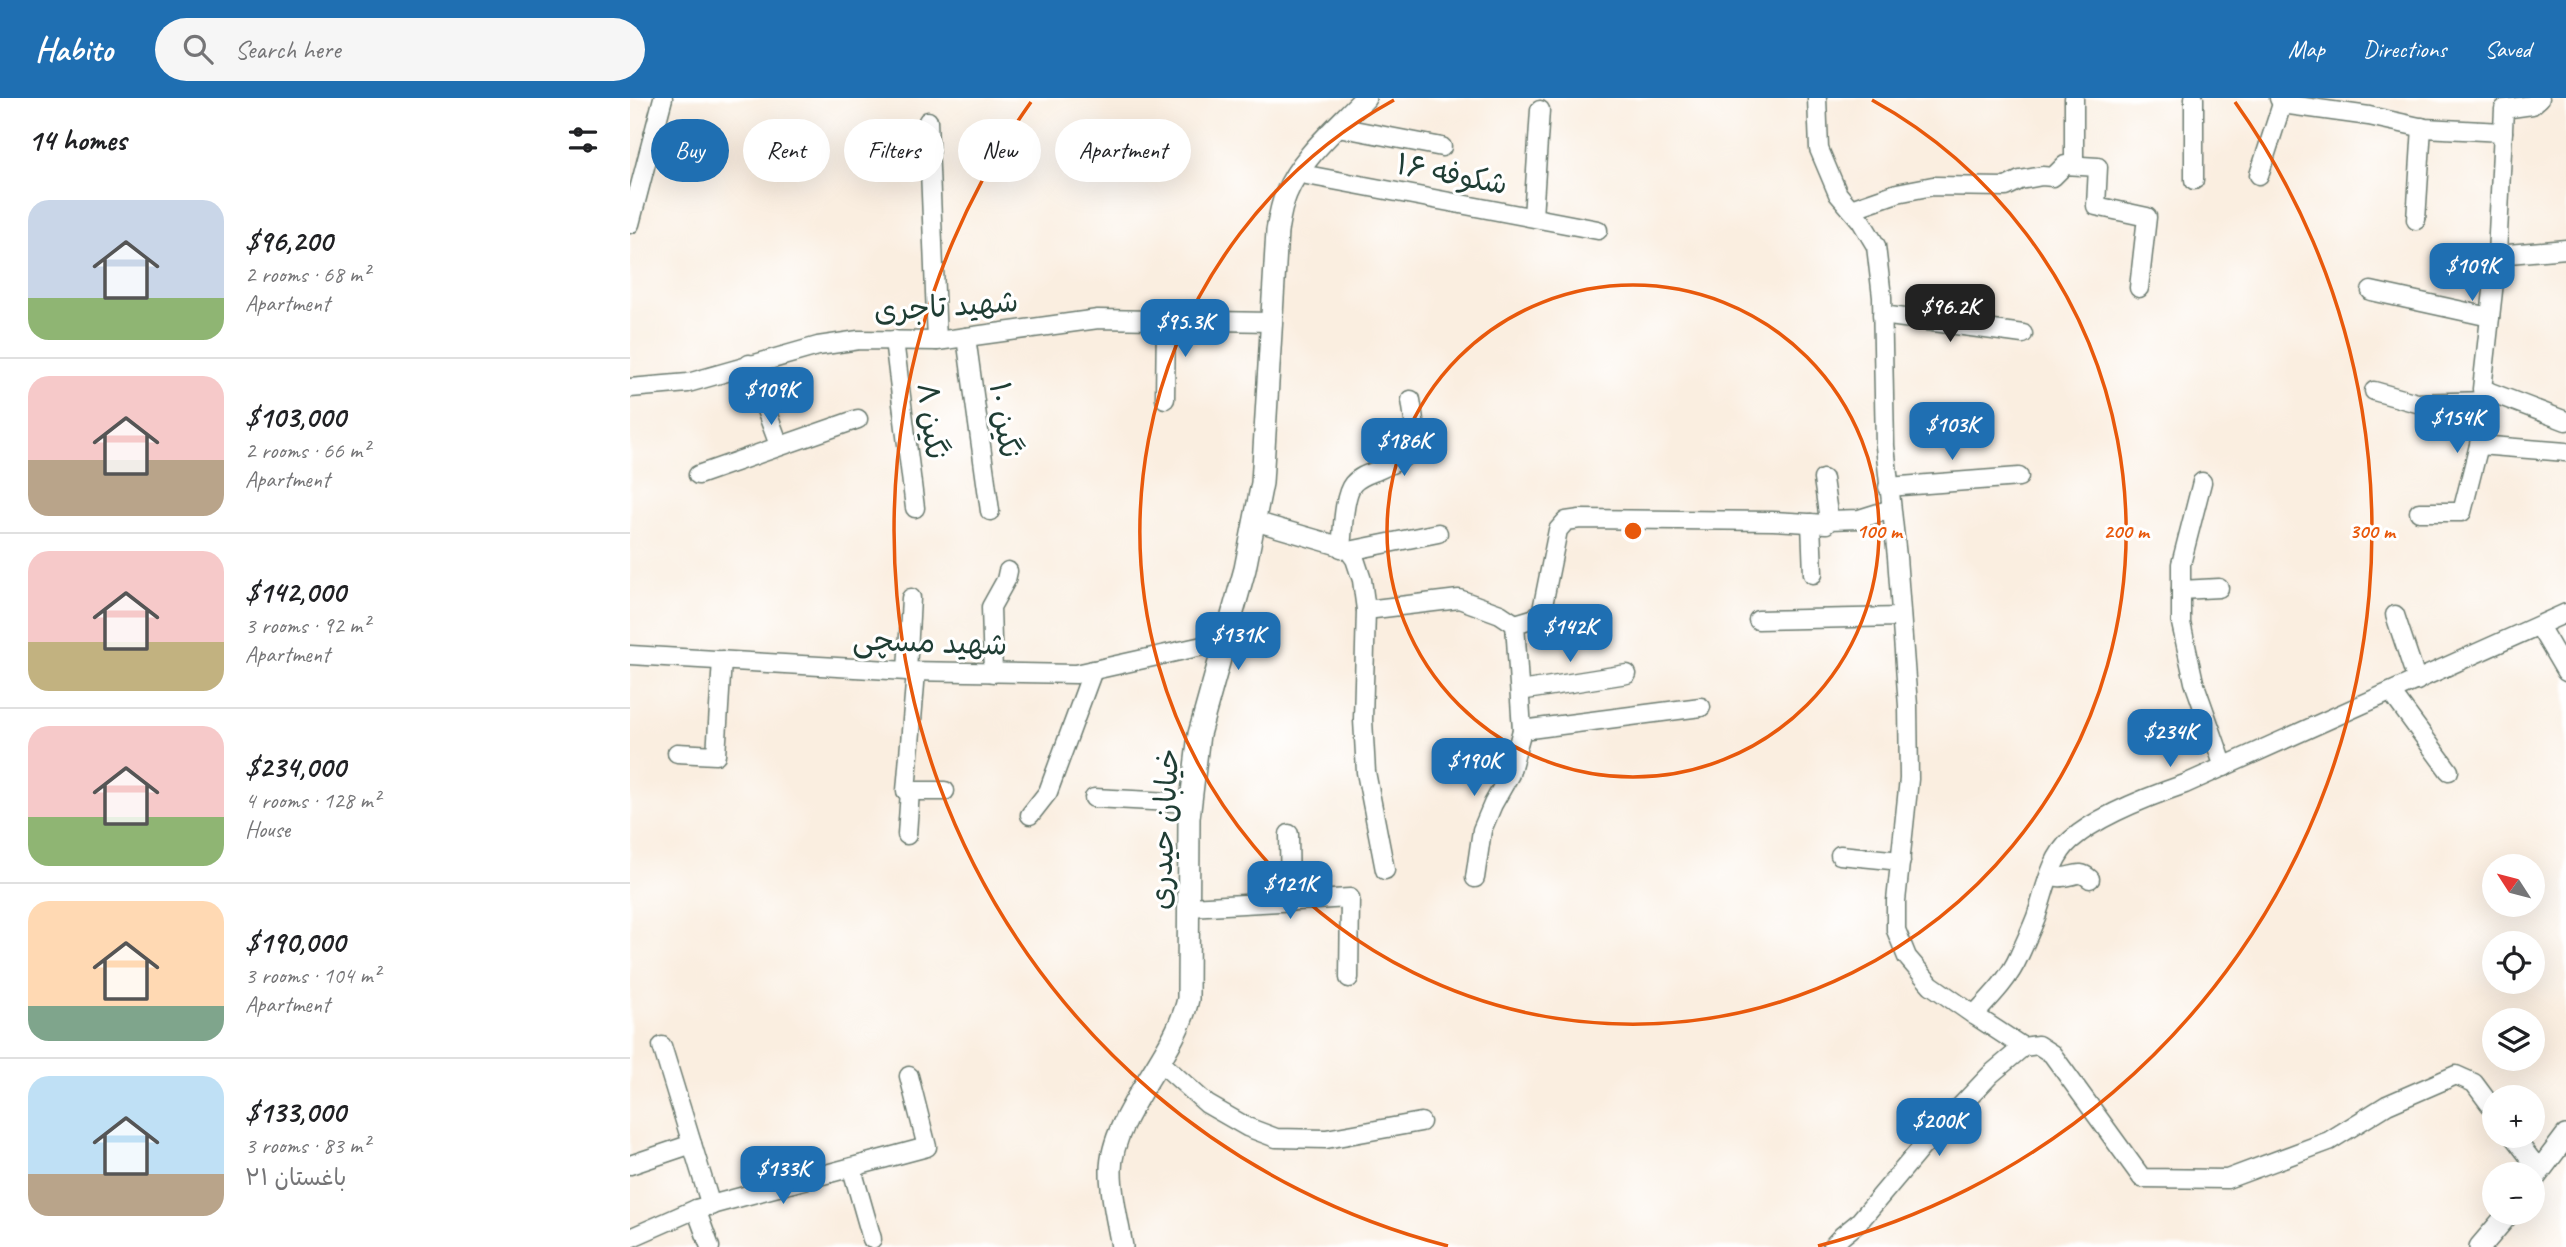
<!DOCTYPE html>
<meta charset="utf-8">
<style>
:root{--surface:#fff;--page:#f6f6f6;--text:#202124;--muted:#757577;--line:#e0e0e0;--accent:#1f6fb2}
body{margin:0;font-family:Caveat,"Playpen Sans Arabic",sans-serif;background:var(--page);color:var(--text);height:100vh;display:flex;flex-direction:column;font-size:26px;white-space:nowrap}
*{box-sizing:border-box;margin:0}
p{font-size:23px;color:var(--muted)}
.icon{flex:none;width:38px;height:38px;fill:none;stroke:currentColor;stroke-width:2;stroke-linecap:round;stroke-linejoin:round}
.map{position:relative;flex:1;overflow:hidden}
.details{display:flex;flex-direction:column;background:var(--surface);width:630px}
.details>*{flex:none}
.top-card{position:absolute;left:21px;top:21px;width:665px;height:63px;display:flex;gap:14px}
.needle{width:46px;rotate:306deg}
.fabs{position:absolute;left:1852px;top:756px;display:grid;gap:14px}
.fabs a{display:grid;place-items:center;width:63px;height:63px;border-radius:50%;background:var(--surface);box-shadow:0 7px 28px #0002;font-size:35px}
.price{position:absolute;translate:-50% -60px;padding:0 16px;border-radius:14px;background:var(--accent);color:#fff;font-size:23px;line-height:46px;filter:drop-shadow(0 2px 4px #0008)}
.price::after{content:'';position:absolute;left:50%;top:42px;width:21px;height:16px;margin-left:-10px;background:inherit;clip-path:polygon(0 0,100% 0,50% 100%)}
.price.active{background:#222;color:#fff}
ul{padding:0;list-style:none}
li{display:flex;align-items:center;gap:21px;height:175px;padding:0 28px}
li+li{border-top:2px solid var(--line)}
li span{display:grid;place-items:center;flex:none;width:196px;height:140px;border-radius:21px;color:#555}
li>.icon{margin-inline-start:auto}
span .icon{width:84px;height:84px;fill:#fffc;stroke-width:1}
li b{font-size:30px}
h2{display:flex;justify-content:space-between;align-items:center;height:84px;padding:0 28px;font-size:30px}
.chip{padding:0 24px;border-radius:32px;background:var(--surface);box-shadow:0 7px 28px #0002;font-size:24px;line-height:63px}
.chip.active{background:var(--accent);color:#fff}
header{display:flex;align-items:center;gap:42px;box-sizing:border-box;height:98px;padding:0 35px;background:var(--accent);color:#fff}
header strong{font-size:33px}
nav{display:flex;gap:38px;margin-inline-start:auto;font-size:24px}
.search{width:490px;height:63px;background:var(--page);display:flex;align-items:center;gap:18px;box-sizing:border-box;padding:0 24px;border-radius:38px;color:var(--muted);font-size:26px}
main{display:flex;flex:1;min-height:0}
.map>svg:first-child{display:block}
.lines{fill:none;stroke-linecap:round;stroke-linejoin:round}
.minor-casing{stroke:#6c7b70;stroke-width:21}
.tertiary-casing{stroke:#6c7b70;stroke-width:24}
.minor{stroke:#fff;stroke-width:18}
.tertiary{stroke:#fff;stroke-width:21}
.ring{fill:none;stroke:#e8590c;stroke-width:3.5}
.labels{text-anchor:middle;stroke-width:6;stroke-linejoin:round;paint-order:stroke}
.street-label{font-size:30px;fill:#1f3d34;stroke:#fff}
.centre{fill:#e8590c;stroke:#fff;stroke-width:3.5}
.ring-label{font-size:21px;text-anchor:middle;font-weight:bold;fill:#e8590c;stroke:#fff;stroke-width:6;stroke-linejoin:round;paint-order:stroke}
</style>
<header>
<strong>Habito</strong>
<div class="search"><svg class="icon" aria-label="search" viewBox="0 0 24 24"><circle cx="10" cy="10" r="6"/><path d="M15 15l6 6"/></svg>Search here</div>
<nav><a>Map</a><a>Directions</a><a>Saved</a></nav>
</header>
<main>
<section class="details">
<h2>14 homes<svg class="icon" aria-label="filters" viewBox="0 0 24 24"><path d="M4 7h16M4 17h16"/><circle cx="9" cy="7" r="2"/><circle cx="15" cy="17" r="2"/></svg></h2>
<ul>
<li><span style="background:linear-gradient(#c9d6e8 70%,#8fb573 0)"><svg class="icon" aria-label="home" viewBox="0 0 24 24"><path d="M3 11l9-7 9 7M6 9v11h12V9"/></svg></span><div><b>$96,200</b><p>2 rooms · 68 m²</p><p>Apartment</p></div></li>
<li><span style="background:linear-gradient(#f6c9c9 60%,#b9a48a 0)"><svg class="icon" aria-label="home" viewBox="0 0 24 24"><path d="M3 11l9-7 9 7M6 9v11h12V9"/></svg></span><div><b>$103,000</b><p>2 rooms · 66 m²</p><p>Apartment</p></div></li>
<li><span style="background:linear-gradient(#f6c9c9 65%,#c2b280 0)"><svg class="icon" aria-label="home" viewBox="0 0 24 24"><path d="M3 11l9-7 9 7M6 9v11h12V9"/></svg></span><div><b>$142,000</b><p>3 rooms · 92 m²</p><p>Apartment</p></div></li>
<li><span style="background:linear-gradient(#f6c9c9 65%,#8fb573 0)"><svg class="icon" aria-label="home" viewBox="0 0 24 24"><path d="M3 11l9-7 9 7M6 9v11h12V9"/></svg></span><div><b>$234,000</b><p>4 rooms · 128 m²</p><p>House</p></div></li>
<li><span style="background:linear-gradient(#ffd9b3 75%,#7fa58c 0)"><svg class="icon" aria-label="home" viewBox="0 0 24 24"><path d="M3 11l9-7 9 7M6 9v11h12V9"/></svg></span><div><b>$190,000</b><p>3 rooms · 104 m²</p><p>Apartment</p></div></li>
<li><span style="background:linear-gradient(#bfe0f5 70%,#b9a48a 0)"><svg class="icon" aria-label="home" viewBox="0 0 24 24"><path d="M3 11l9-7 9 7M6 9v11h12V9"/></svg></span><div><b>$133,000</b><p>3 rooms · 83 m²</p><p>باغستان ۲۱</p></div></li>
</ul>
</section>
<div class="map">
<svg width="1936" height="1149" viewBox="0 0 1936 1149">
<rect width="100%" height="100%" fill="#fff"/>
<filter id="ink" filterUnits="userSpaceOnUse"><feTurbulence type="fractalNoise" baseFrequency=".0143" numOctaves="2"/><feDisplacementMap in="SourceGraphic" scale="14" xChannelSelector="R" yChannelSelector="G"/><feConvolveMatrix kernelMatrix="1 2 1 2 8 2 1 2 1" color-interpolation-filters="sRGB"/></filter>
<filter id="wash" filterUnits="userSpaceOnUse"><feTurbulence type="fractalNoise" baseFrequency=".00686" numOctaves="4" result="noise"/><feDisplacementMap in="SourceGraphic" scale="28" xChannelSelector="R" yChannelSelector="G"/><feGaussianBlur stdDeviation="1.57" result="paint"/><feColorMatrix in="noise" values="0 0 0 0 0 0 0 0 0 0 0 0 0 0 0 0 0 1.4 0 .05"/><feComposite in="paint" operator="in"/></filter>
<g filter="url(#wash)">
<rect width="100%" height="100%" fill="#faeee0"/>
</g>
<g filter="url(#ink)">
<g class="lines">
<g class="minor-casing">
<g id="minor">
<path d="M1187,0L1189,51L1208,96L1231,123L1246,148L1252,199L1255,348L1267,459L1278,608L1279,681L1266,803V832L1277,859L1301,887L1344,917"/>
<path d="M1649,0L1652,6L1739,18L1794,30L1873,34"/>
<path d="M1910,0L1902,7L1874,11L1867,157L1936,151"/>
<path d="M298,23L307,243"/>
<path d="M708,29L812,49"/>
<path d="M1444,66V0"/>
<path d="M666,75L968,132"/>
<path d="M1629,77L1652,6"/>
<path d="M1564,82V0"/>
<path d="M1221,111L1267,95L1303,88L1376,89L1390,82L1412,78L1423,79L1435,67L1468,69L1466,108L1517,119L1509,190"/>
<path d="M903,119L910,12"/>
<path d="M1786,122L1792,29"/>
<path d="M0,126L33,0"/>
<path d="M1867,157L1852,291L1936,323"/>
<path d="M1741,193L1860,219"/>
<path d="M1252,217L1393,236"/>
<path d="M336,239L360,413"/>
<path d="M264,242L285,410"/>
<path d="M119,266L149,347"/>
<path d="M0,290L58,285L188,248L229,242L307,243L468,221L641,224"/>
<path d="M1744,293L1787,305L1856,303"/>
<path d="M535,301L536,222"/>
<path d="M1849,347L1936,354"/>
<path d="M68,377L228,321"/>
<path d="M1193,381L1199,422"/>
<path d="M1572,384L1551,466V525L1564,584L1594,669"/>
<path d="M1258,389L1389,379"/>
<path d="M1789,414H1832L1849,347L1858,293"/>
<path d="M624,423L706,447L719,453L725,461L732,482L736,512L733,622L736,674L755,772"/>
<path d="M1181,425L1183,476"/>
<path d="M711,450C713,434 713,398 723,386C729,379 738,376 746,373C792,353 788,349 781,302"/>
<path d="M719,453L808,435"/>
<path d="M1551,492L1589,490"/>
<path d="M736,512L829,501L870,516L885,526"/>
<path d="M1765,517L1787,583"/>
<path d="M1128,522L1271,519"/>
<path d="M1909,528L1936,574"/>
<path d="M0,557L277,573L446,576L595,543"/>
<path d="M277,573L281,500"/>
<path d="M286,574L276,693H315"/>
<path d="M363,575L361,509L376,482L378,473"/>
<path d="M890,593L997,576"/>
<path d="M1761,594L1819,673"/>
<path d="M892,632L1071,609"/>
<path d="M47,655L86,657L92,562"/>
<path d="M464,700L561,705"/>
<path d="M400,717L418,694L463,572"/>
<path d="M659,736L660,804"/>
<path d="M277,737L280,693"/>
<path d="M1210,757L1271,763"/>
<path d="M1420,777C1424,778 1428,780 1432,779C1444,779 1449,771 1460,781"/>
<path d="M845,780L852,732L863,706L880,676L892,632L885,526L905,520L912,512L928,432L936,423L950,421L1143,423L1196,426L1199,422L1229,421L1261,411"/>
<path d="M559,809L720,800L719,880"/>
<path d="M32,948L81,1108"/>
<path d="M529,963L577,1006L617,1029L646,1040L696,1041L791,1024"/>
<path d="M1864,1012L1844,985L1826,977L1757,1007L1699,1043L1597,1081L1512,1080L1422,956L1408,947L1393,949L1344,917C1361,899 1379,881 1389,858C1395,845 1401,832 1406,819C1415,794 1420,760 1441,742C1469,717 1520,698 1555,686L1936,515"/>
<path d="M1883,1038L1910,1073"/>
<path d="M0,1067L62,1046"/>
<path d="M222,1071L242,1141"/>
<path d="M66,1111L80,1149"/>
<path d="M0,1140L66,1111L297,1049L279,978"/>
<path d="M1202,1149L1212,1138L1228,1125L1292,1049L1361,976L1393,949"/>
</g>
</g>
<g class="tertiary-casing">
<g id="tertiary">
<path d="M1902,1083L1936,1038"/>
<path d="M492,1149C488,1124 481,1099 481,1074C480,1018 546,957 558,901L559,720L569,636L615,471L632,385L647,133C649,121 651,108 656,96C671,59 708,29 735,0"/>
<path d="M1850,1149L1879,1115"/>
</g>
</g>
<use href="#minor" class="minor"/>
<use href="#tertiary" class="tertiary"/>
</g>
</g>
<g class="ring">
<circle cx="1003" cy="433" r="246"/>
<path d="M1242 2A493 493 0 1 1 764 2"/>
<path d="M818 1148A739 739 0 0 1 401 4M1605 4A739 739 0 0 1 1188 1148"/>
</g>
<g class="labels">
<g class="street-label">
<text transform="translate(822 76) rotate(11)" y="10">شکوفه ۱۶</text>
<text transform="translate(316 208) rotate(-4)" y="10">شهید تاجری</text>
<text transform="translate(375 322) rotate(82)" y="10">نگین ۱۰</text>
<text transform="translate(302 323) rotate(83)" y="10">نگین ۸</text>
<text transform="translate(300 544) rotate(2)" y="10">شهید مسچی</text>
<text transform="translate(534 731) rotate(-87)" y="10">خیابان حیدری</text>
</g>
</g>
<circle cx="1003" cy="433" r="10" class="centre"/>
<g class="ring-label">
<text x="1249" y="440">100 m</text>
<text x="1496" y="440">200 m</text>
<text x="1742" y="440">300 m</text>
</g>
</svg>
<div class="fabs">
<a><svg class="needle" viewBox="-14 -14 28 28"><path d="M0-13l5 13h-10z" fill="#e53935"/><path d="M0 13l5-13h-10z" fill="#757577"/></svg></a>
<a><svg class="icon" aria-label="locate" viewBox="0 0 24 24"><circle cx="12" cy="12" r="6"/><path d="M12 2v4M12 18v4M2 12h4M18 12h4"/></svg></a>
<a><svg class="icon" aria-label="layers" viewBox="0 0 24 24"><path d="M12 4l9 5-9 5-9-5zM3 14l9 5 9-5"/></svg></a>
<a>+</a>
<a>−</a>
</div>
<b class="price" style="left:1842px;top:205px">$109K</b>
<b class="price active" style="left:1320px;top:246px">$96.2K</b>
<b class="price" style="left:555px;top:261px">$95.3K</b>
<b class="price" style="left:141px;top:329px">$109K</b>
<b class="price" style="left:1827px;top:357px">$154K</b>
<b class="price" style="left:1322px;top:364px">$103K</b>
<b class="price" style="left:774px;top:380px">$186K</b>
<b class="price" style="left:940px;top:566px">$142K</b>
<b class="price" style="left:608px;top:574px">$131K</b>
<b class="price" style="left:1540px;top:671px">$234K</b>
<b class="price" style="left:844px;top:700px">$190K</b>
<b class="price" style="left:660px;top:823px">$121K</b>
<b class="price" style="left:1309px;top:1060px">$200K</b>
<b class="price" style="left:153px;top:1108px">$133K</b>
<div class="top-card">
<a class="chip active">Buy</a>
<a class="chip">Rent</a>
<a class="chip">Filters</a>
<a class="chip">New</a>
<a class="chip">Apartment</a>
</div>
</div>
</main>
